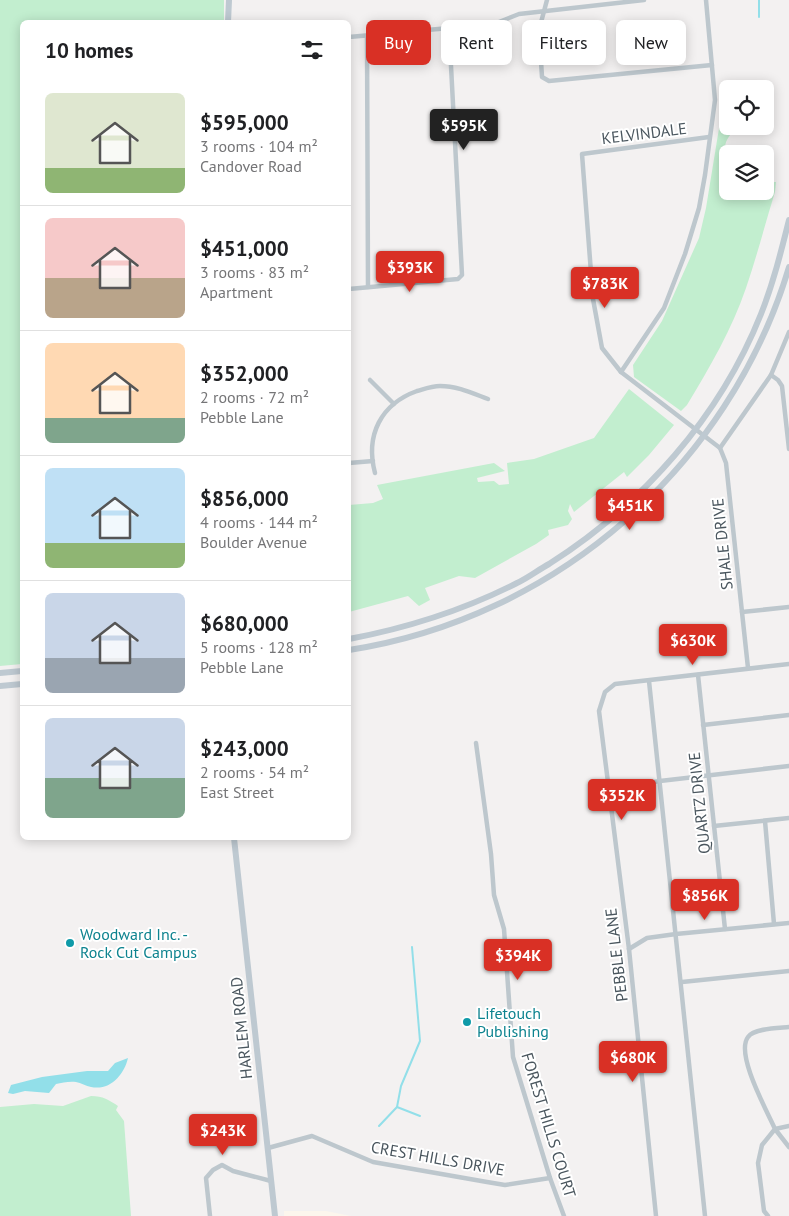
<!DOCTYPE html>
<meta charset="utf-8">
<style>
:root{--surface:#fff;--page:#f2f2f2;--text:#202124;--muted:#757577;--line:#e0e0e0;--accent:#d93025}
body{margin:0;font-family:"PT Sans",sans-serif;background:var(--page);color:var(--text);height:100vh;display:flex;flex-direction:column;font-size:19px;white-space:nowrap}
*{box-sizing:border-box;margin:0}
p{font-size:16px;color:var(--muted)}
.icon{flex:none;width:28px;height:28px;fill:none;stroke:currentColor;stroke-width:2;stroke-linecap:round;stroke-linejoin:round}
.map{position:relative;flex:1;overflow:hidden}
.details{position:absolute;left:20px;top:20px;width:331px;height:820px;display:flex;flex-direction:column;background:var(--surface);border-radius:8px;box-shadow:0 2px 12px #0003}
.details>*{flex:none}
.hud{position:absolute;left:366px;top:20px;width:348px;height:45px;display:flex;gap:10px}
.controls{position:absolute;left:719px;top:80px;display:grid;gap:10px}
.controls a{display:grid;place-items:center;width:55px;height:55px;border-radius:8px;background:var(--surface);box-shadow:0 2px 12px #0003;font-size:25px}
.price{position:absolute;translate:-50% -42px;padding:0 11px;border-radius:5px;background:var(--accent);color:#fff;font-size:16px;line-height:32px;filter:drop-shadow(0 1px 2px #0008)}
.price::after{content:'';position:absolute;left:50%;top:30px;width:15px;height:11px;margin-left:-8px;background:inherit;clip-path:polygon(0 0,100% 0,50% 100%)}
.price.active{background:#222;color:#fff}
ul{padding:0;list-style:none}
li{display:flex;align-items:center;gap:15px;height:125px;padding:0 25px}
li+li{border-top:1px solid var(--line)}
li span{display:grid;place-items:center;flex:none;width:140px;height:100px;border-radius:8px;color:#555}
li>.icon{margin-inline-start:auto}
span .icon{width:60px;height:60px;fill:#fffc;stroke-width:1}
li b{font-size:21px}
h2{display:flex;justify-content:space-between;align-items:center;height:60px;padding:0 25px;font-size:21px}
.pill{padding:0 18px;border-radius:8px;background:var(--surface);box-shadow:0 2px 12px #0003;font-size:18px;line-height:45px}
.pill.active{background:var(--accent);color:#fff}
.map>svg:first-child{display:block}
.commercial{fill:#fcf6ed}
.green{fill:#c2eecf}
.water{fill:#92dfe9}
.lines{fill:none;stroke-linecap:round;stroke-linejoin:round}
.stream{stroke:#92dfe9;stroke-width:2}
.minor{stroke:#bdc7cd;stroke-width:4.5}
.secondary{stroke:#bec9d1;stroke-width:6}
.culture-dot{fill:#0f9aa8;stroke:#fff;stroke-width:2}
.labels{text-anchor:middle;stroke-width:4;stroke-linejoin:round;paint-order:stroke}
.street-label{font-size:16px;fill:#4a565e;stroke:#fff}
.culture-label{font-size:16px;fill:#0d838f;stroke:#fff;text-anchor:start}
</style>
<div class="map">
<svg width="789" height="1216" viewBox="0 0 789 1216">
<rect width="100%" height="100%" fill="#f3f1f1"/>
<path class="commercial" d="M284,1211H326L351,1216H284Z"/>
<g class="green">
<path d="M0,0H224V22H22V664L0,666Z"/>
<path d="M727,106L728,126H749L748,130L738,127C730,134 721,144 727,155L728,191H765V182H776L775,192C765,224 757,256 746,288C732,329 710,367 687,405L681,411L634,377L633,365L662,321L699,238L706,208L722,110Z"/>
<path d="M629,389L674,425L649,455L627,477L624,472L574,512L570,504L568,511L572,519L568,525L548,530L549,535L536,544L475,578L459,576L425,588L430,600L419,606L408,596L349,612V505L373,503L383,499L377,485L494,463L505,471L477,478L478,482L494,481L499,485L509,484L507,463L534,459L594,438Z"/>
<path d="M91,1096C103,1096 109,1100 118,1106L116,1110L124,1121L131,1216H0V1107L34,1104L63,1106Z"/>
</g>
<path class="water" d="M128,1058C124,1075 110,1091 91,1087C86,1086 81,1083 76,1082C69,1081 62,1083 56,1084L49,1093L25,1091L13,1094L8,1093L11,1085L42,1077L87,1071H108L115,1063Z"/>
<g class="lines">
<g class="stream">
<path d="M759,17V0"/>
<path d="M397,1107L420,1116"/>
<path d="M379,1126L397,1107L401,1086L420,1041L412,947"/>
</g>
<g class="minor">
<path d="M547,0L539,30L542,77L549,81L712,65"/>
<path d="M367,36L368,287"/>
<path d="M349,37L494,24L519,14L644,0"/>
<path d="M709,137L582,154L593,299L602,348L621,372L720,448L726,463L748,668"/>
<path d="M349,289L458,279L462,275L449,28"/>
<path d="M621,372L664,308L685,254L699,208L705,175L715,100L706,0"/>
<path d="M771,375L778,380L782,386L789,449"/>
<path d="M370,380L394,404"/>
<path d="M720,448L771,375L789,332"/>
<path d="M349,463L373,461"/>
<path d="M375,473C365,435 381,404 417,391C424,389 432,386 440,386C457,386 472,393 488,399"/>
<path d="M742,612L789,607"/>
<path d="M698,675L725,929"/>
<path d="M649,681L705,1216"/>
<path d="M703,725L789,715"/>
<path d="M476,743L491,854L494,895L504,929L513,1057L550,1178L564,1216"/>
<path d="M609,792L627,786L660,781L789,766"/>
<path d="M765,821L774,924"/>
<path d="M714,826L789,818"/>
<path d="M629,949L647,938L676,934L789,923"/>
<path d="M682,982L789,971"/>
<path d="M789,1126L775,1129L789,1147"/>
<path d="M268,1148L312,1136L373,1162L487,1182L505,1185L550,1178"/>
<path d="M210,1216L206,1178L213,1170L222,1165L233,1171L271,1181"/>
<path d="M656,1216L629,949L599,711L605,692L615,684L789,664"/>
<path d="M768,1216L764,1211L758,1163L762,1145L775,1129C767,1111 735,1054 748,1037C754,1028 779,1028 789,1027"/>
</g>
<g class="secondary">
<path d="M228,22L229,0"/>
<path d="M349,639C407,628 464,610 517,583C528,578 538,570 549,564C642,505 720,417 761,314C773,284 781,252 789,220"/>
<path d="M349,650C556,618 729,467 789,267"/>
<path d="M0,673L22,671"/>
<path d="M0,686L22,684"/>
<path d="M234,838L275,1216"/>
</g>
</g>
<g class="culture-dot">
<circle cx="70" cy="943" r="5"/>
<circle cx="467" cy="1022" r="5"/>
</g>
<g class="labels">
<g class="street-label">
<text transform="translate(644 133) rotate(-7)" y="6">KELVINDALE</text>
<text transform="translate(722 544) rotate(-96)" y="6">SHALE DRIVE</text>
<text transform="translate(699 803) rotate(-96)" y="6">QUARTZ DRIVE</text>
<text transform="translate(616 955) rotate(-97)" y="6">PEBBLE LANE</text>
<text transform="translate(241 1028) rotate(-96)" y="6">HARLEM ROAD</text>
<text transform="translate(549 1125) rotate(73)" y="6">FOREST HILLS COURT</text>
<text transform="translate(438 1158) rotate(10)" y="6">CREST HILLS DRIVE</text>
</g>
<g class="culture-label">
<text x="80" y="940">Woodward Inc. -<tspan x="80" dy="18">Rock Cut Campus</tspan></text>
<text x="477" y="1019">Lifetouch<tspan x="477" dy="18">Publishing</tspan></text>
</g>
</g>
</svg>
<div class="controls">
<a><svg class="icon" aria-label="locate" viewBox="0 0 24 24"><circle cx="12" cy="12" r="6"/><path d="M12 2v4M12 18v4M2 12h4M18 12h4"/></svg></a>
<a><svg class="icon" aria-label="layers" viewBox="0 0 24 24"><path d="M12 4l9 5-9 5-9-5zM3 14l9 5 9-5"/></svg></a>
</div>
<b class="price active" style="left:464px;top:151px">$595K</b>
<b class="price" style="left:410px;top:293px">$393K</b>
<b class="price" style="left:605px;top:309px">$783K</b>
<b class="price" style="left:630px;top:531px">$451K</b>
<b class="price" style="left:693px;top:666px">$630K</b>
<b class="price" style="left:622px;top:821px">$352K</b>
<b class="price" style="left:705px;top:921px">$856K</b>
<b class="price" style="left:518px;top:981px">$394K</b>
<b class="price" style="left:633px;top:1083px">$680K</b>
<b class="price" style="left:223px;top:1156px">$243K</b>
<div class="hud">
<a class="pill active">Buy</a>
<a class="pill">Rent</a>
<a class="pill">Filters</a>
<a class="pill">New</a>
</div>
<section class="details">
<h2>10 homes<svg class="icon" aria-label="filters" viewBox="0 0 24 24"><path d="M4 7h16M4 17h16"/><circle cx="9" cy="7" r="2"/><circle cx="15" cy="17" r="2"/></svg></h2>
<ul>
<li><span style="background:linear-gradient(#dfe7d0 75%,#8fb573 0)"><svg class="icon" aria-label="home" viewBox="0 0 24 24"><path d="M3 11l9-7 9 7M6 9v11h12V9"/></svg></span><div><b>$595,000</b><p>3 rooms · 104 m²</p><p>Candover Road</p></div></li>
<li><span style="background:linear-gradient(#f6c9c9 60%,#b9a48a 0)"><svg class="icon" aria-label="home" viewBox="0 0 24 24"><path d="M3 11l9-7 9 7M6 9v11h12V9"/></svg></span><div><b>$451,000</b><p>3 rooms · 83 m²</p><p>Apartment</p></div></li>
<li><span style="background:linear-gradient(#ffd9b3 75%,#7fa58c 0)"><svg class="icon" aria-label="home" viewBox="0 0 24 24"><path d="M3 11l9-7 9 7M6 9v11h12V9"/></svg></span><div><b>$352,000</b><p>2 rooms · 72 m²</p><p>Pebble Lane</p></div></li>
<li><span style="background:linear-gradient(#bfe0f5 75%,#8fb573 0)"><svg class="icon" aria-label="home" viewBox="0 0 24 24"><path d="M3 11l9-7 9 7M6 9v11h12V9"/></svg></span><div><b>$856,000</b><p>4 rooms · 144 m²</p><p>Boulder Avenue</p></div></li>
<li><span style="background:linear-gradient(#c9d6e8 65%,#9aa5b1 0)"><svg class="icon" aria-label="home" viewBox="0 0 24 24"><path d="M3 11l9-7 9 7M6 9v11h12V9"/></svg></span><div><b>$680,000</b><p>5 rooms · 128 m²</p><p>Pebble Lane</p></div></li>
<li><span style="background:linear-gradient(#c9d6e8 60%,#7fa58c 0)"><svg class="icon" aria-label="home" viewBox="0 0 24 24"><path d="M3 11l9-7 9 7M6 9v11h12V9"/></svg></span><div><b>$243,000</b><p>2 rooms · 54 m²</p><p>East Street</p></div></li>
</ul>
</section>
</div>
